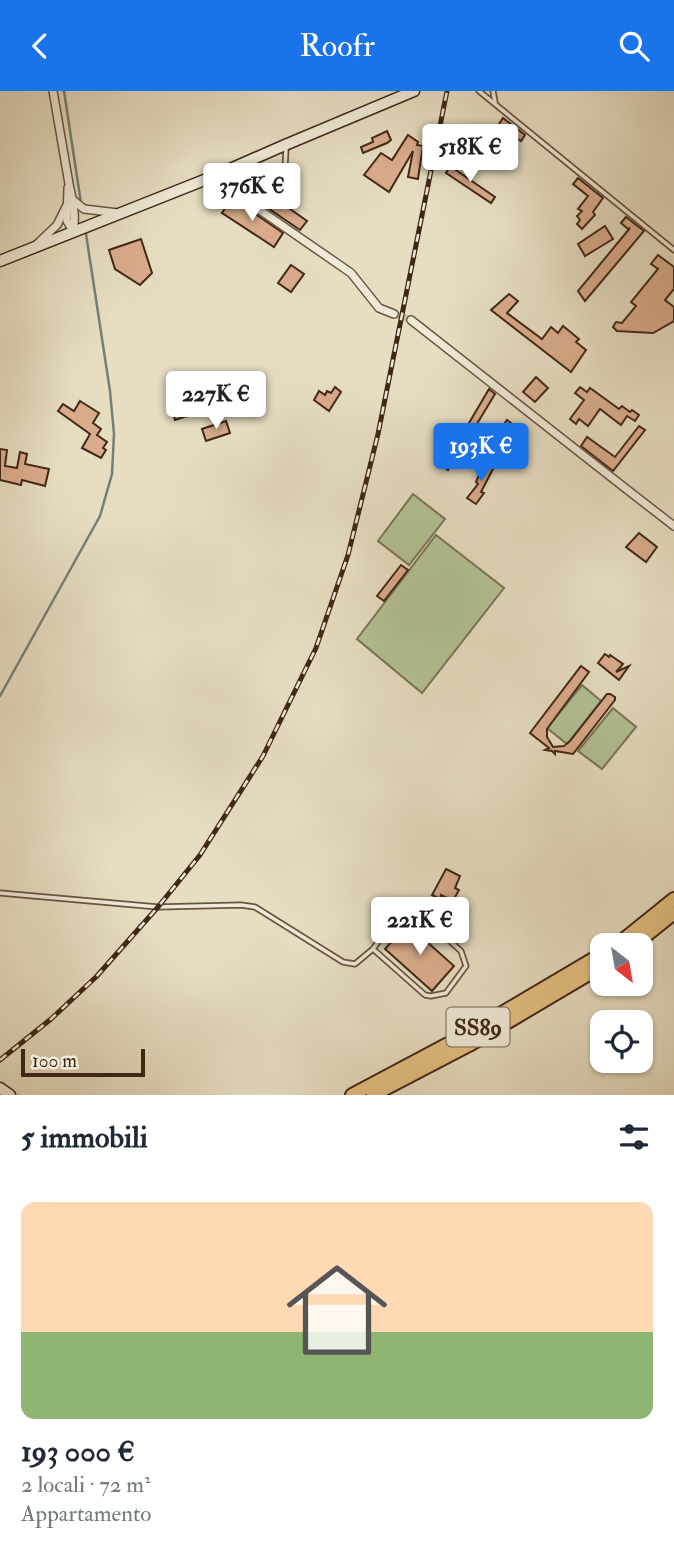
<!DOCTYPE html>
<html lang="it">
<meta charset="utf-8">
<style>
:root{--surface:#fff;--page:#f2f2f3;--text:#1f2937;--muted:#747a83;--line:#e0e1e3;--accent:#1a73e8}
body{margin:0;font-family:"IM FELL Double Pica",serif;background:var(--page);color:var(--text);height:100vh;display:flex;flex-direction:column;font-size:26px;white-space:nowrap}
*{box-sizing:border-box;margin:0}
p{font-size:23px;color:var(--muted)}
.icon{flex:none;width:38px;height:38px;fill:none;stroke:currentColor;stroke-width:2;stroke-linecap:round;stroke-linejoin:round}
.map{position:relative;height:1004px;overflow:hidden}
.side{display:flex;flex-direction:column;background:var(--surface);flex:1}
.side>*{flex:none}
.needle{width:46px;rotate:149deg}
.tools{position:absolute;left:590px;top:842px;display:grid;gap:14px}
.tools a{display:grid;place-items:center;width:63px;height:63px;border-radius:14px;background:var(--surface);box-shadow:0 2px 5px #0004;font-size:35px}
.scale{position:absolute;left:21px;bottom:18px;width:124px;box-sizing:border-box;padding-left:7px;border:4px solid #412716;border-top:0;font-size:19px;line-height:24px;white-space:nowrap;color:#412716;-webkit-text-stroke:5px #efead7;paint-order:stroke}
.price{position:absolute;translate:-50% -60px;padding:0 16px;border-radius:7px;background:#fff;color:#222;font-size:23px;line-height:46px;filter:drop-shadow(0 2px 4px #0008)}
.price::after{content:'';position:absolute;left:50%;top:42px;width:21px;height:16px;margin-left:-10px;background:inherit;clip-path:polygon(0 0,100% 0,50% 100%)}
.price.current{background:var(--accent);color:#fff}
ul{padding:0;list-style:none}
li{display:grid;align-content:center;gap:14px;height:371px;padding:0 21px}
li+li{border-top:2px solid var(--line)}
li span{display:grid;place-items:center;height:217px;border-radius:14px;color:#555}
li>.icon{margin-inline-start:auto}
span .icon{width:126px;height:126px;fill:#fffc;stroke-width:1}
li b{font-size:30px}
h2{display:flex;justify-content:space-between;align-items:center;height:84px;padding:0 21px;font-size:30px}
header{display:flex;justify-content:space-between;align-items:center;height:91px;padding:0 21px;background:var(--accent);color:#fff;font-size:32px;font-weight:600}
.map>svg:first-child{display:block}
.green{fill:#b3c295;stroke:#7a7456;stroke-width:2}
.lines{fill:none;stroke-linecap:round;stroke-linejoin:round}
.stream{stroke:#758075;stroke-width:2.5}
.building{fill:#daac8c;stroke:#412716;stroke-width:2}
.street-tunnel{stroke:#c6b9a0;stroke-width:7;stroke-dasharray:7 3.5;stroke-linecap:butt}
.lane-casing{stroke:#6a5541;stroke-width:7}
.street-casing{stroke:#6a5541;stroke-width:10}
.secondary-casing{stroke:#412716;stroke-width:13}
.highway-casing{stroke:#412716;stroke-width:16}
.lane{stroke:#efead7;stroke-width:3.5}
.street{stroke:#efead7;stroke-width:7}
.secondary{stroke:#efead7;stroke-width:10}
.highway{stroke:#e4bf81;stroke-width:12}
.rail-casing{stroke:#412716;stroke-width:5}
.rail{stroke:#efead7;stroke-width:2.5;stroke-dasharray:8;stroke-linecap:butt}
.labels{text-anchor:middle;stroke-width:7;stroke-linejoin:round;paint-order:stroke}
.shield{fill:#efead7;stroke:#756250;stroke-width:2}
.shield-label{font-size:23px;font-weight:bold;fill:#412716}
</style>
<header><svg class="icon" aria-label="back" viewBox="0 0 24 24"><path d="M15 5l-7 7 7 7"/></svg>Roofr<svg class="icon" aria-label="search" viewBox="0 0 24 24"><circle cx="10" cy="10" r="6"/><path d="M15 15l6 6"/></svg></header>
<div class="map">
<svg width="674" height="1004" viewBox="0 0 674 1004">
<rect width="100%" height="100%" fill="#e7dec2"/>
<filter id="stains"><feTurbulence type="fractalNoise" baseFrequency=".00286" numOctaves="4"/><feColorMatrix values="0 0 0 0 .2 0 0 0 0 .09 0 0 0 0 .02 0 0 0 .5 -.17"/></filter>
<radialGradient id="worn" r=".72"><stop offset=".6" stop-color="#630" stop-opacity="0"/><stop offset="1" stop-color="#630" stop-opacity=".3"/></radialGradient>
<g class="green">
<path d="M413,403L445,428L409,474L378,450Z"/>
<path d="M436,444L504,497L422,602L357,548Z"/>
<path d="M582,594L601,610L567,653L547,637Z"/>
<path d="M613,617L636,636L602,678L578,660Z"/>
</g>
<g class="lines">
<g class="stream">
<path d="M64,0L81,112"/>
<path d="M0,605L100,425L112,383L114,343L110,300L86,143"/>
</g>
</g>
<g class="building">
<path d="M503,27L525,44L521,50L514,45L490,74L485,69L498,52L493,48L503,36L499,33Z"/>
<path d="M387,40L391,49L387,52L363,62L361,56L373,51L372,47Z"/>
<path d="M408,44L418,51L417,54L423,55L418,88L408,86L413,60L389,101L364,84L381,62L392,69Z"/>
<path d="M450,75L495,106L491,112L446,82Z"/>
<path d="M578,87L603,107L593,121L595,124L582,138L577,133L580,129L577,125L582,120L578,118L588,105L573,93Z"/>
<path d="M278,88L279,90L262,98L307,130L300,139L249,104L248,100L262,92L272,91Z"/>
<path d="M232,107L283,142L274,156L222,122Z"/>
<path d="M626,126L644,140L585,210L578,200L630,137L628,138L621,132Z"/>
<path d="M605,135L613,148L585,165L578,153Z"/>
<path d="M141,148L152,182L140,194L115,178L109,159Z"/>
<path d="M658,164L674,176V198L665,209L674,216V230L653,242L617,240L613,236L616,231L622,232L636,215L631,211L658,178L651,173Z"/>
<path d="M291,174L304,183L291,201L278,192Z"/>
<path d="M509,203L518,210L507,222L542,248L551,236L558,242L563,235L579,248L576,251L586,259L571,281L491,219Z"/>
<path d="M536,286L548,297L535,311L523,301Z"/>
<path d="M335,296L341,301L329,320L314,309L319,300L325,304L327,300L331,302Z"/>
<path d="M580,296L587,301L590,297L619,318L622,315L630,321L632,319L639,324L635,330L627,325L621,334L600,318L588,335L579,328L576,333L570,328L584,309L575,302Z"/>
<path d="M489,298L495,303L475,336L469,332Z"/>
<path d="M195,309L199,321L175,329L171,316Z"/>
<path d="M80,310L99,322L93,332L101,338L97,344L107,351L103,357L106,359L101,367L82,357L90,343L58,320L63,313L74,320Z"/>
<path d="M507,329L515,335L514,337L521,343L500,369L481,354L489,344L500,352L508,341L502,336Z"/>
<path d="M226,330L230,342L206,350L202,338Z"/>
<path d="M639,335L645,339L613,380L581,355L587,346L615,366Z"/>
<path d="M454,346L459,350L458,353L462,356L448,379L436,371L440,365L438,363L443,355L446,358Z"/>
<path d="M0,358L7,359L5,375L17,377L20,361L27,363L25,373L49,378L45,395L22,389L21,394L0,389Z"/>
<path d="M484,372L494,376L481,401L484,402L476,413L467,407L478,393L476,391Z"/>
<path d="M639,442L657,456L646,471L626,456Z"/>
<path d="M401,474L408,479L384,510L377,505Z"/>
<path d="M605,563L609,566L610,564L623,573L616,581L629,575L619,589L598,572Z"/>
<path d="M581,575L589,581L547,638V646L553,656L564,655L570,650L607,603H610L615,606V609L573,663L555,660V663L552,660L545,659L549,657L530,642Z"/>
<path d="M446,778L460,785L455,797L459,799L453,810L441,804L440,808L432,804Z"/>
<path d="M407,833L454,875L432,900L385,858Z"/>
</g>
<g class="lines">
<path class="street-tunnel" d="M394,223L411,229"/>
<g class="lane-casing">
<g id="lane">
<path d="M479,0L674,159"/>
<path d="M493,0L495,11"/>
<path d="M240,77L254,88L271,87L285,78L286,57"/>
<path d="M0,802L158,816L241,814L255,816L343,871L355,873L373,858L397,825L402,822L443,844L461,860L466,875L446,902L431,905L425,904L373,858"/>
</g>
</g>
<g class="street-casing">
<g id="street">
<path d="M53,0C58,29 63,58 68,87C71,106 77,121 73,141"/>
<path d="M212,86L351,182L379,217L394,223"/>
<path d="M68,97L67,130L73,140"/>
<path d="M73,109L84,118L118,122"/>
<path d="M36,154L57,134L67,114"/>
<path d="M411,229C499,298 586,367 674,435"/>
</g>
</g>
<g class="secondary-casing">
<g id="secondary">
<path d="M0,170L212,86L285,54L414,0"/>
<path d="M0,997L10,1004"/>
</g>
</g>
<g class="highway-casing">
<g id="highway">
<path d="M617,854L674,808"/>
<path d="M634,854L674,822"/>
<path d="M352,1004L463,945L602,863"/>
<path d="M373,1004L469,954L602,875"/>
</g>
</g>
<use href="#lane" class="lane"/>
<use href="#street" class="street"/>
<use href="#secondary" class="secondary"/>
<use href="#highway" class="highway"/>
<g class="rail-casing">
<path id="rail" d="M0,969L51,928L96,886L158,816L200,764L263,665L316,557L348,464L378,343L447,0"/>
</g>
<use href="#rail" class="rail"/>
</g>
<g class="labels">
<rect class="shield" x="446.5" y="916.5" width="63" height="39" rx="5"/>
<g class="shield-label">
<text x="478" y="944">SS89</text>
</g>
</g>
<rect width="100%" height="100%" filter="url(#stains)"/>
<rect width="100%" height="100%" fill="url(#worn)"/>
</svg>
<div class="tools">
<a><svg class="needle" viewBox="-14 -14 28 28"><path d="M0-13l5 13h-10z" fill="#e53935"/><path d="M0 13l5-13h-10z" fill="#747a83"/></svg></a>
<a><svg class="icon" aria-label="locate" viewBox="0 0 24 24"><circle cx="12" cy="12" r="6"/><path d="M12 2v4M12 18v4M2 12h4M18 12h4"/></svg></a>
</div>
<div class="scale">100 m</div>
<b class="price" style="left:470px;top:93px">518K €</b>
<b class="price" style="left:252px;top:132px">376K €</b>
<b class="price" style="left:216px;top:340px">227K €</b>
<b class="price current" style="left:481px;top:392px">193K €</b>
<b class="price" style="left:420px;top:866px">221K €</b>
</div>
<section class="side">
<h2>5 immobili<svg class="icon" aria-label="filters" viewBox="0 0 24 24"><path d="M4 7h16M4 17h16"/><circle cx="9" cy="7" r="2"/><circle cx="15" cy="17" r="2"/></svg></h2>
<ul>
<li><span style="background:linear-gradient(#ffd9b3 60%,#8fb573 0)"><svg class="icon" aria-label="home" viewBox="0 0 24 24"><path d="M3 11l9-7 9 7M6 9v11h12V9"/></svg></span><div><b>193 000 €</b><p>2 locali · 72 m²</p><p>Appartamento</p></div></li>
</ul>
</section>
